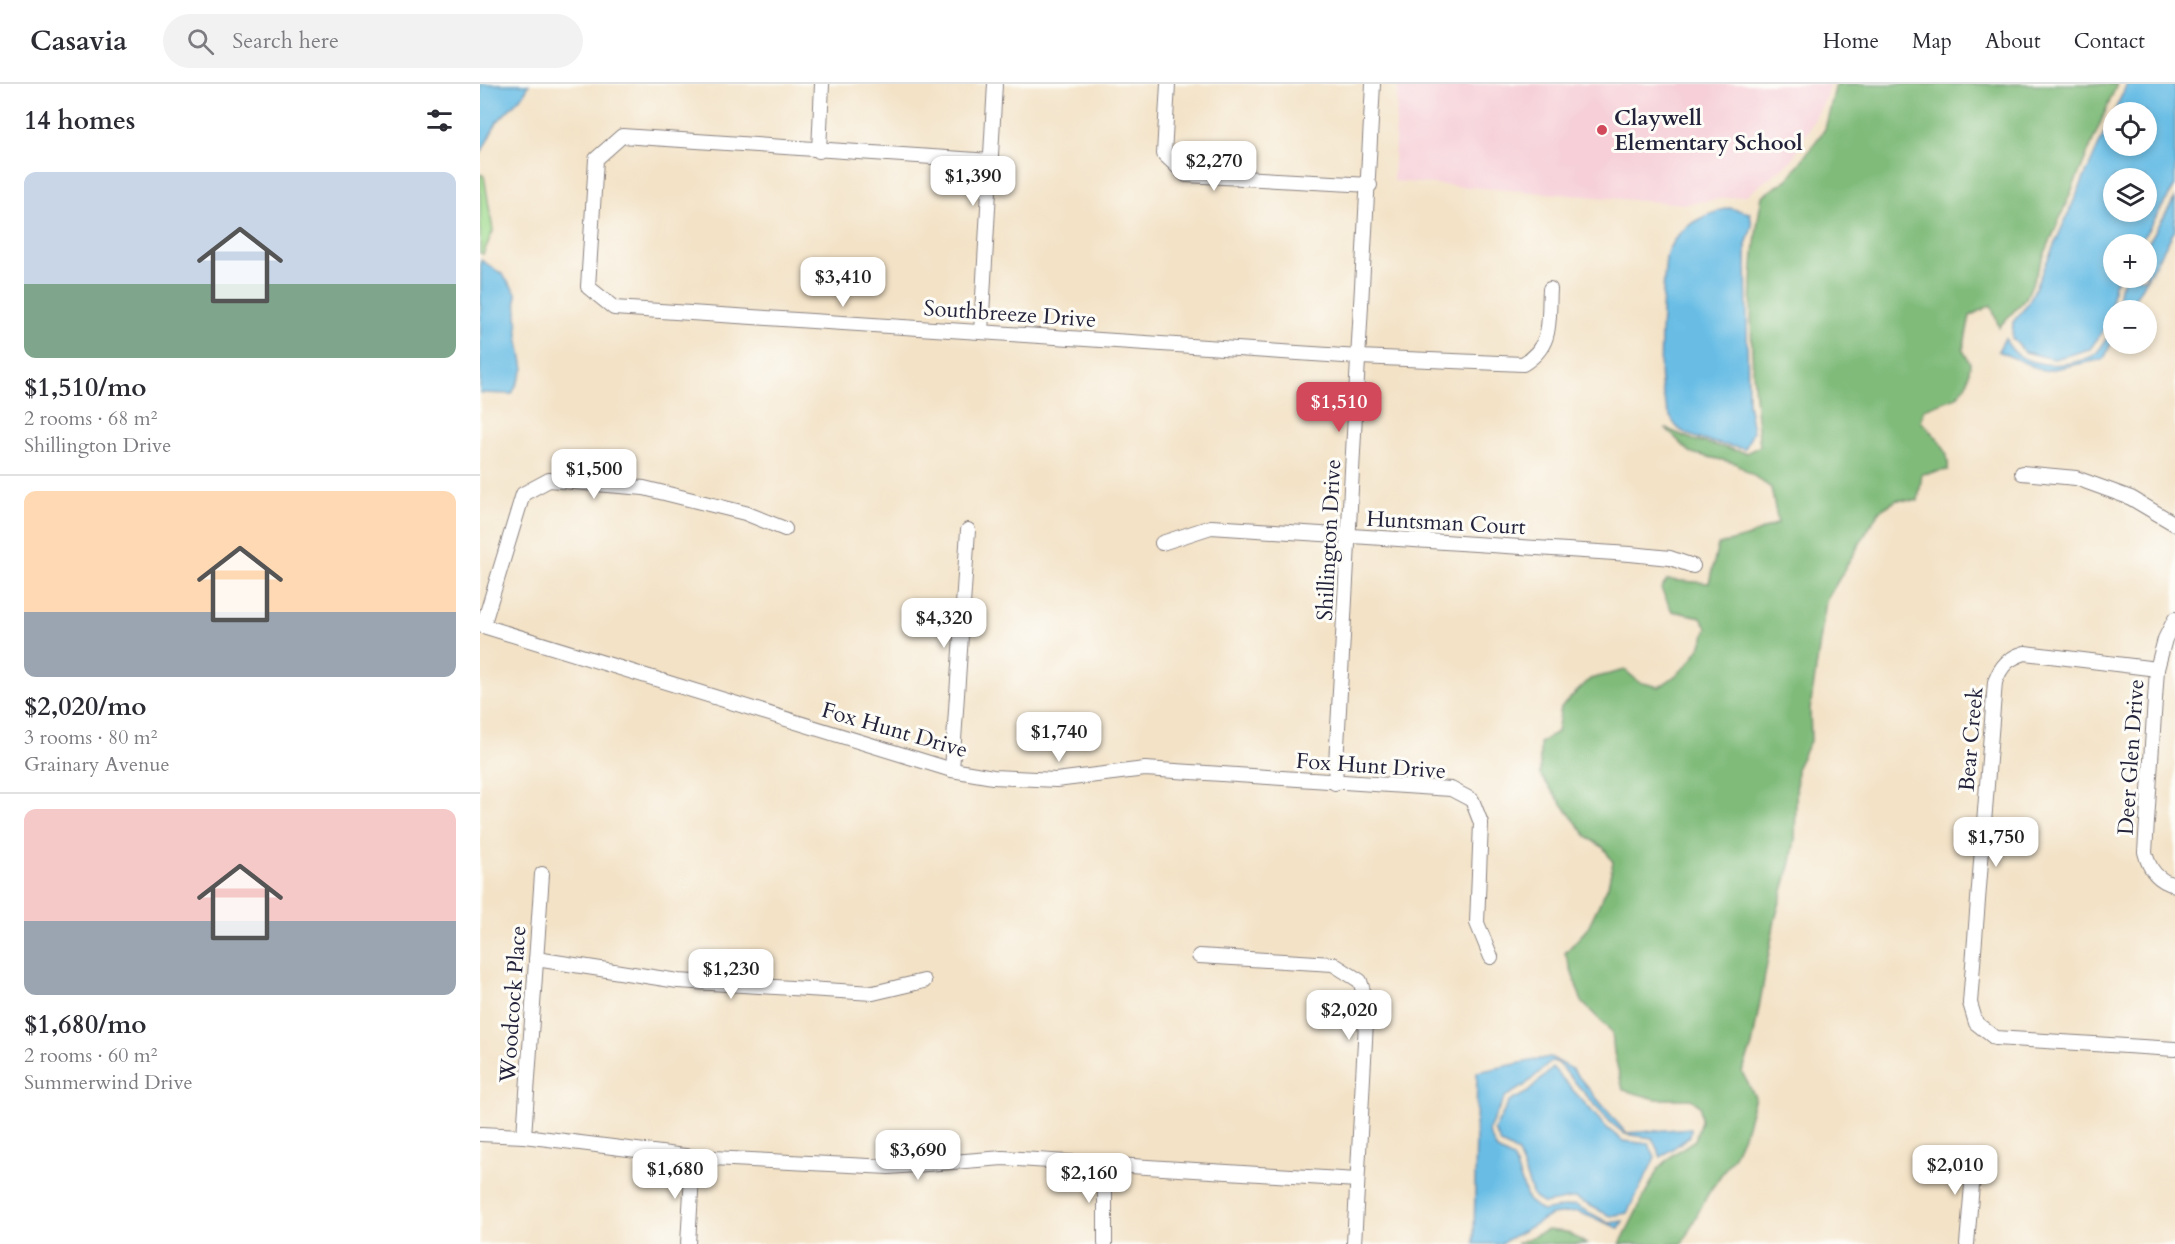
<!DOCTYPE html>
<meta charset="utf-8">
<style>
:root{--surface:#fff;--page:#f2f2f3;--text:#2b2b33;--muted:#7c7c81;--line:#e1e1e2;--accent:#d1495b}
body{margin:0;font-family:Cardo,serif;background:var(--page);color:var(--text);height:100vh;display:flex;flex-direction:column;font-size:22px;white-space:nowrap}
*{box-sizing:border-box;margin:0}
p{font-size:20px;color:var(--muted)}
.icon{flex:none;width:33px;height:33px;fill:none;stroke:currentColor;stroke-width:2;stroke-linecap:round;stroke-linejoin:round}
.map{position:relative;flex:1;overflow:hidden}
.side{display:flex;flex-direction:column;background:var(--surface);width:480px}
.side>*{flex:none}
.tools{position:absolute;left:1623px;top:18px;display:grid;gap:12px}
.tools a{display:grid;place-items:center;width:54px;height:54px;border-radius:50%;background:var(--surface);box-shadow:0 3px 9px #0003;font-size:30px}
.price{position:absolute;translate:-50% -51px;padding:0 14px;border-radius:12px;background:#fff;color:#222;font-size:20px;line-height:39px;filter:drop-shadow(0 2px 3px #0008)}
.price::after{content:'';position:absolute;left:50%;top:36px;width:18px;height:14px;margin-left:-9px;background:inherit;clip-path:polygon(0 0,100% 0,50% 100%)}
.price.active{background:var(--accent);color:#fff}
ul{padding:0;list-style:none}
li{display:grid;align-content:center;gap:12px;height:318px;padding:0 24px}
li+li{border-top:2px solid var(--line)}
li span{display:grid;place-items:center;height:186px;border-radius:12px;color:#555}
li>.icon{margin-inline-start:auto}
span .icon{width:108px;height:108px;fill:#fffc;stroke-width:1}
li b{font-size:26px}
h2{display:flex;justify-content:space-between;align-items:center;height:72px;padding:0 24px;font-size:26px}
header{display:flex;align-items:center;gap:36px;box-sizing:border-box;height:84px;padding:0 30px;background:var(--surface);border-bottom:2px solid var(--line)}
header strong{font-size:28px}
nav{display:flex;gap:33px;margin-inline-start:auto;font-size:21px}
.search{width:420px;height:54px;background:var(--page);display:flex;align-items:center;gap:15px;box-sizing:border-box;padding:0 21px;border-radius:33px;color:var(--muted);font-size:22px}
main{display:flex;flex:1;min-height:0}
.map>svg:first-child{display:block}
.built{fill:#f6cfd8}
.green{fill:#a0db8f;stroke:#617e65;stroke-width:1.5}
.forest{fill:#80bb7a;stroke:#516e5a;stroke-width:1.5}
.water{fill:#69bde5;stroke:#467090;stroke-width:1.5;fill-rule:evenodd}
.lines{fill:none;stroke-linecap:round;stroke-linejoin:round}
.minor-casing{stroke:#8a8280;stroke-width:16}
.minor{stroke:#fff;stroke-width:14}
.poi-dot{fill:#d1495b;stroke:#fdfcf7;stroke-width:2}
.labels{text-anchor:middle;stroke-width:6;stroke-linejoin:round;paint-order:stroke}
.poi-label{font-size:22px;font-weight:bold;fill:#22223b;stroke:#fdfcf7;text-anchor:start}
.street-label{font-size:22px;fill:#22223b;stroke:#fdfcf7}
</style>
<header>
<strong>Casavia</strong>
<div class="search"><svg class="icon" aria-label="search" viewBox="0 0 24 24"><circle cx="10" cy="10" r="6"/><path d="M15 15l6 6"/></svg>Search here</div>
<nav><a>Home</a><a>Map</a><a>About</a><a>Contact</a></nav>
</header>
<main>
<section class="side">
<h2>14 homes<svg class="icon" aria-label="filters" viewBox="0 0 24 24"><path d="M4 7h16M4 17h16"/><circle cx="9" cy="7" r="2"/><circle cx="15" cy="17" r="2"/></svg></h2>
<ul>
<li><span style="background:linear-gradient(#c9d6e8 60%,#7fa58c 0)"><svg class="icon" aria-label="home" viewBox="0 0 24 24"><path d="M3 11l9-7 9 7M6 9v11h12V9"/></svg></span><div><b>$1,510/mo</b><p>2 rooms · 68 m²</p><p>Shillington Drive</p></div></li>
<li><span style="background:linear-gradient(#ffd9b3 65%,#9aa5b1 0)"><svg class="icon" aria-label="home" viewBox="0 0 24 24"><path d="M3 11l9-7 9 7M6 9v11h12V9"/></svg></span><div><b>$2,020/mo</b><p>3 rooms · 80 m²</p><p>Grainary Avenue</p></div></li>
<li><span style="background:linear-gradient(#f6c9c9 60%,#9aa5b1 0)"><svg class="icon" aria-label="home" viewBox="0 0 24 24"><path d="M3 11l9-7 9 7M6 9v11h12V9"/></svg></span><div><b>$1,680/mo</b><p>2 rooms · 60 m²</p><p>Summerwind Drive</p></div></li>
</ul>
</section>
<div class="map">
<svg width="1695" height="1160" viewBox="0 0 1695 1160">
<rect width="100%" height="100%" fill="#fdfcf7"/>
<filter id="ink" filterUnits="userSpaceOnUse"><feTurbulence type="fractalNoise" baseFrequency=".0167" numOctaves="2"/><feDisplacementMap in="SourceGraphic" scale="12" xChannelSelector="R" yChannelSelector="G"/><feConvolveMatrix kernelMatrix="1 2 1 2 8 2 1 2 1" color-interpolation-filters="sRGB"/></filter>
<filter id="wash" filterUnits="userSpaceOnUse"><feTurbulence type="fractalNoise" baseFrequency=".008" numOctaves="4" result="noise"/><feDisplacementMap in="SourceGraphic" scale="24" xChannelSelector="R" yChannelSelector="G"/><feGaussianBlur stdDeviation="1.35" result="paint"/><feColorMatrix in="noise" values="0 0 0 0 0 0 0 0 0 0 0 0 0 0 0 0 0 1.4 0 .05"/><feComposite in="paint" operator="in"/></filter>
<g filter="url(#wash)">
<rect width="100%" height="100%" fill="#f3e2c6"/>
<path class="built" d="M918,0H1349L1345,16L1312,76L1267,111L1204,120L913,97Z"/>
<path class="green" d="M0,90L4,92L13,147L3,170L0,169Z"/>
<g class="forest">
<path d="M1356,0H1637L1546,214L1519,243L1511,221L1490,232L1483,266L1490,279L1488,297L1477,313L1444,325L1441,337C1455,352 1471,365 1468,386L1442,390L1438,417L1417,416L1399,427L1346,517L1330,626L1331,655L1317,683L1315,755L1311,778L1295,836L1272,962L1262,988L1275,1013L1266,1045L1254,1072L1228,1110L1202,1160H1140L1178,1085L1195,1069L1215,1056L1221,1037L1220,1022L1211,1015H1176L1143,1006L1134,969L1132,948L1102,918L1085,869L1107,845L1128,802L1133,778L1123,763L1108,754L1060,691V659L1077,648L1081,623L1110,595L1145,586L1159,598L1179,603C1203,588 1220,572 1227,544L1221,533L1192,527L1181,505L1187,496L1229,499L1238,461L1269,452L1298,439L1291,404L1255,379L1211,369L1185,344L1213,356L1266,369L1280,362C1270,278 1266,196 1282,112L1308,95L1345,45Z"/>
<path d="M1067,1146L1086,1148L1107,1160H1036Z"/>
</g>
<g class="water">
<path d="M0,0H49L44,10L17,38L0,71Z"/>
<path d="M1647,0H1695V102L1659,160H1634V194H1639L1634,200L1628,240L1610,265L1574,275L1545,268L1532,254L1533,238L1548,220L1633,29L1634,62H1666V28H1634ZM1634,94H1666V128H1634Z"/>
<path d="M1695,114V146L1648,226H1637L1640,203L1646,194H1666L1667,161Z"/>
<path d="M1249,124L1270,129L1272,142L1266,161L1268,319L1273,347L1265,365C1247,361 1207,356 1196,342C1187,330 1183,313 1181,299C1179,285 1183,176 1188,166C1201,141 1223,131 1249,124Z"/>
<path d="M1,176L22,190L36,209L38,252L44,285L32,310L0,309Z"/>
<path d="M1633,242V255L1624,275L1563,287L1518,267L1525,254C1538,286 1586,285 1612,272C1620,268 1629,251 1633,242Z"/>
<path d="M1070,973L1092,985L1146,1049L1211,1044L1210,1052L1181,1073L1172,1054L1145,1050L1131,1039L1078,979L1072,977L1044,1002L1025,1013L1008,1047L1017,1066L1033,1074L1048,1116L1062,1127L1095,1121L1129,1139L1143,1137L1139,1144L1098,1128L1071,1131L1020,1160H994L997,988Z"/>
<path d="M1073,984L1127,1044L1143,1057L1169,1060L1175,1074L1147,1129L1130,1132L1095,1114L1064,1120L1053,1112L1038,1069L1021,1060L1014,1046L1029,1018L1048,1008Z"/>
</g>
</g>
<g filter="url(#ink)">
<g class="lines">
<g class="minor-casing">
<g id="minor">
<path d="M688,0L684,70L706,91L890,101"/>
<path d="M339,67L342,0"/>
<path d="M511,77L142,52L116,75L108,203L134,224L879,273L1043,280C1074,261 1068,237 1070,205"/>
<path d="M501,248L515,0"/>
<path d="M1542,389L1596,394L1651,414L1695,440"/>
<path d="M682,459L731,443L1150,470L1190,474L1213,482"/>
<path d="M1695,535L1685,555L1677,585L1665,768C1669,785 1677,797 1695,801"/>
<path d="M0,541L472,686L513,693L576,696L665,685L971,705L992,716L1001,739L997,839L1011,873"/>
<path d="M3,542L43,410L69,396L164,404L265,429L305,445"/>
<path d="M1677,585L1545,569C1528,574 1521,582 1515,598L1490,919L1496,939L1515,954L1695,965"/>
<path d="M472,686L488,446"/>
<path d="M855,699L893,0"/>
<path d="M719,872L853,880L880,897L887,920L874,1160"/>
<path d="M56,875L198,897L393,909L444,897"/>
<path d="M0,1050L44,1052L213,1073L409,1083L523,1074L877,1096"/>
<path d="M44,1052L62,790"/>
<path d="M625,1080V1160"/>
<path d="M208,1160L213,1073"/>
<path d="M1487,1160L1492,1101L1505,1076"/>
</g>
</g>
<use href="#minor" class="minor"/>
</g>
</g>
<circle class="poi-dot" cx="1122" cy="46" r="6"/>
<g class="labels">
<g class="poi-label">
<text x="1134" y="41">Claywell<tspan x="1134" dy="25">Elementary School</tspan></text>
</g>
<g class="street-label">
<text transform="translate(530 229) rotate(4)" y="8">Southbreeze Drive</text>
<text transform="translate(966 438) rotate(3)" y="8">Huntsman Court</text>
<text transform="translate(848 456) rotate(-87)" y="8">Shillington Drive</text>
<text transform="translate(415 645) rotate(16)" y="8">Fox Hunt Drive</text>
<text transform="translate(1490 655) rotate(-85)" y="8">Bear Creek</text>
<text transform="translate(1650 673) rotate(-86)" y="8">Deer Glen Drive</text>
<text transform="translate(891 681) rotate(4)" y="8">Fox Hunt Drive</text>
<text transform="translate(32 920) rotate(-86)" y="8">Woodcock Place</text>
</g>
</g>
</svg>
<div class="tools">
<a><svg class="icon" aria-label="locate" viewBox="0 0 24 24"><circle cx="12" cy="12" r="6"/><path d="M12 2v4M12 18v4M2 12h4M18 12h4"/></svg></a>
<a><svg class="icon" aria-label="layers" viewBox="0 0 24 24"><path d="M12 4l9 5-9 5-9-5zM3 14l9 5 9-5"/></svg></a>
<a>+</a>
<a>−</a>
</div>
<b class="price" style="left:734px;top:108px">$2,270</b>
<b class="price" style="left:493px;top:123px">$1,390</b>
<b class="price" style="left:363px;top:224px">$3,410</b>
<b class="price active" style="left:859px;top:349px">$1,510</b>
<b class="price" style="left:114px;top:416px">$1,500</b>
<b class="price" style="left:464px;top:565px">$4,320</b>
<b class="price" style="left:579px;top:679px">$1,740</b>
<b class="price" style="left:1516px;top:784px">$1,750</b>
<b class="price" style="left:251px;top:916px">$1,230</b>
<b class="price" style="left:869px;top:957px">$2,020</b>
<b class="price" style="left:438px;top:1097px">$3,690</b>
<b class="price" style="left:1475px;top:1112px">$2,010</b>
<b class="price" style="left:195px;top:1116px">$1,680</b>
<b class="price" style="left:609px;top:1120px">$2,160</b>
</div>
</main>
